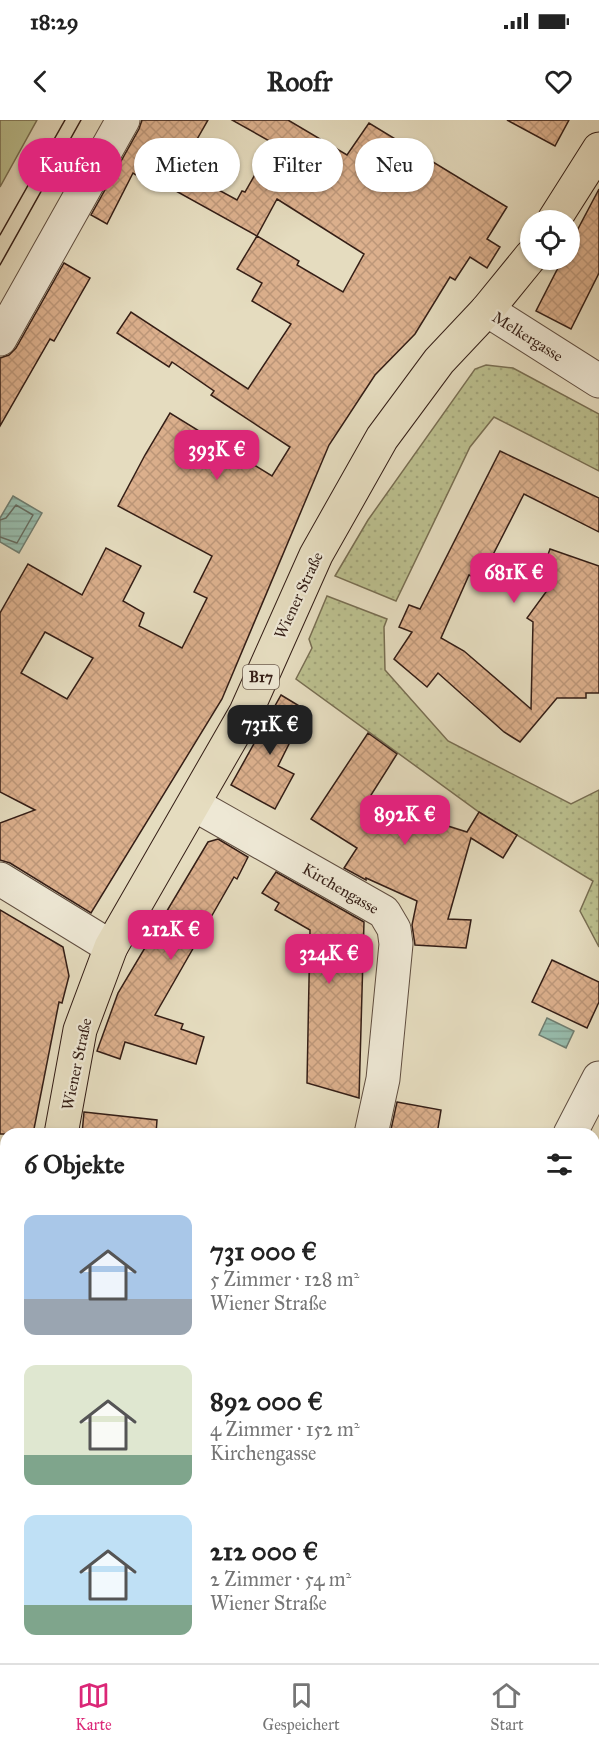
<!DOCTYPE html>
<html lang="de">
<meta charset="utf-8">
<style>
:root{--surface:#fff;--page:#f6f6f6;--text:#222;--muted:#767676;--line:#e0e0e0;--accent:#db2777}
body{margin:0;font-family:"IM FELL Great Primer",serif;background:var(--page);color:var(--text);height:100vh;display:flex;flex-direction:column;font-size:22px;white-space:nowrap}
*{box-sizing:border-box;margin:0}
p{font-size:20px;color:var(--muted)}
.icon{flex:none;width:33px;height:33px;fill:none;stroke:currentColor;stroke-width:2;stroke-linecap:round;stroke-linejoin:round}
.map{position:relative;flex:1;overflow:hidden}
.panel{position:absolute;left:0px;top:1008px;width:600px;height:536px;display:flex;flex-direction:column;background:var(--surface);border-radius:18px 18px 0 0;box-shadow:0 2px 4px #0004}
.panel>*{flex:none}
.top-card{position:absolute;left:18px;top:18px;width:564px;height:54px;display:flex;gap:12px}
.buttons{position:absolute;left:520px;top:90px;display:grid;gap:12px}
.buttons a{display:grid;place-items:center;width:60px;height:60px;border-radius:50%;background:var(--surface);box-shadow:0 2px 4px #0004;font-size:30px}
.price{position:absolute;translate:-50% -51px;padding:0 14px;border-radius:12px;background:var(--accent);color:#fff;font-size:20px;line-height:39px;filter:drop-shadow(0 2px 3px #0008)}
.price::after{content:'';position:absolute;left:50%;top:36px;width:18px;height:14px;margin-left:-9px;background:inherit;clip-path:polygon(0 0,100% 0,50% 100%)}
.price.current{background:#222;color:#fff}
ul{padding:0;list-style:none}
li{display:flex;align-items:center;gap:18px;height:150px;padding:0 24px}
li span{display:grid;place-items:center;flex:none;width:168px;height:120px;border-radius:12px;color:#555}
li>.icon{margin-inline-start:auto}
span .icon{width:72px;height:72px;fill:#fffc;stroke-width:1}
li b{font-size:26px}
h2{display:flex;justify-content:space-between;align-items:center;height:72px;padding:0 24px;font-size:26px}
.chip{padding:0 21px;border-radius:27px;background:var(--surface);box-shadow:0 2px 4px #0004;font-size:21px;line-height:54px}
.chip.current{background:var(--accent);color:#fff}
.status{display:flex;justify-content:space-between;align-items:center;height:42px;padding:0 30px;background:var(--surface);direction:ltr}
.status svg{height:16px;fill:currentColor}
header{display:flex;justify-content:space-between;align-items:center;height:78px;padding:0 24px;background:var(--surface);font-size:27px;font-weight:800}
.menu{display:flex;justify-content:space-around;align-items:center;height:84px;border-top:2px solid var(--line);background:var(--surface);font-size:16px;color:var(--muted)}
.menu a{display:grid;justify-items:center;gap:3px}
.menu .current{color:var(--accent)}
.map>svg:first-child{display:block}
.grass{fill:url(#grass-dots);stroke:#786e52;stroke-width:1.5}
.pitch{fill:#bbbf8e;stroke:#786e52;stroke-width:1.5}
.water{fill:url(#water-rules);stroke:#6f7d70;stroke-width:1.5}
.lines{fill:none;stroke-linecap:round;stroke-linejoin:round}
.shore{stroke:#666d61;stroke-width:1.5}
.stream{stroke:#6f7d70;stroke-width:8}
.building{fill:url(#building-cross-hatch);stroke:#341e16;stroke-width:1.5;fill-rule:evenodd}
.minor-casing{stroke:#604e40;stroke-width:35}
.major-casing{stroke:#341e16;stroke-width:35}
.path{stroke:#341e16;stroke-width:4;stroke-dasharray:4.5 3;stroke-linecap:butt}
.minor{stroke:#eee8d5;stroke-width:33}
.major{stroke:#e5dcbf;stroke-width:33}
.tram{stroke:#341e16;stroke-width:1.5}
.labels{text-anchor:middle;stroke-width:4.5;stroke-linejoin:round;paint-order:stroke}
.shield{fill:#eee8d5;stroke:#6c5b4f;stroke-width:1.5}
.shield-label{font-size:15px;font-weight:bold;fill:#341e16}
.street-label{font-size:16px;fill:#341e16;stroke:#eee8d5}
</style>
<div class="status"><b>18:29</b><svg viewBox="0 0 49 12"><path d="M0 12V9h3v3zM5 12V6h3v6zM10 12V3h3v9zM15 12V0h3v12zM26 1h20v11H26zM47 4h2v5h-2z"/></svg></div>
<header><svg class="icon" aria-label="back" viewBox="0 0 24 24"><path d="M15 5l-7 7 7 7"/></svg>Roofr<svg class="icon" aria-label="heart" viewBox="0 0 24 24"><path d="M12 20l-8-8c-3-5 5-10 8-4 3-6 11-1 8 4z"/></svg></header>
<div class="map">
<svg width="599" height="1543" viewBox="0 0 599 1543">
<defs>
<pattern id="grass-dots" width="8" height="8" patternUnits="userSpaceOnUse" patternTransform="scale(1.5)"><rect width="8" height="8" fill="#bbbf8e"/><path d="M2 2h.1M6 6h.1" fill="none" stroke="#a1a47a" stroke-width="1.8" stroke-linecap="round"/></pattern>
<pattern id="water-rules" width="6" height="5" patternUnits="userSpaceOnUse" patternTransform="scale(1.5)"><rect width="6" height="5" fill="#97bcac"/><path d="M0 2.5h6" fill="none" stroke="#83a193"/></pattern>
<pattern id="building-cross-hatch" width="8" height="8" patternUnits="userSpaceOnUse" patternTransform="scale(1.5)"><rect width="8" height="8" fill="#dcb08d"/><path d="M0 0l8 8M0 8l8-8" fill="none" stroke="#bd9779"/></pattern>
</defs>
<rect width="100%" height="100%" fill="#e5dcbf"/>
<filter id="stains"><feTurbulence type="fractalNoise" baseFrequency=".00333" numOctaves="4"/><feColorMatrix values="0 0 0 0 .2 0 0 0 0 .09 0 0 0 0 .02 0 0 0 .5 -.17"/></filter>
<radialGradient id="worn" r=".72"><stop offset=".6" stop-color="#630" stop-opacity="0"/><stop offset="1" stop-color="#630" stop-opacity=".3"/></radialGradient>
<g class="grass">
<path d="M486,245L513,248L599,294V351L494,297L470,327L396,481L335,456L368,400L475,249Z"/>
<path d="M327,476L387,499L384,507L385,550L448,621L571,684L599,670V827L580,791L593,761L479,692L296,559L312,528L309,519Z"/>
</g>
<path class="pitch" d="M0,0H37L0,67Z"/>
<g class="water">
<path d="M13,376L42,393L19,433L0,422V398Z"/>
<path d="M547,898L574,911L566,928L539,915Z"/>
</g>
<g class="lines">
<path class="shore" d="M0,400L6,398L16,385L33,395L17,423L0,417"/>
<path class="stream" d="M594,1436L599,1438"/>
</g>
<g class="building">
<path d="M142,0H208L180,49L237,80L242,71L245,72L273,23L232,0H288L347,35L369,3L507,87L487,119L500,127L487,148L470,137L455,160L450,157L415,214L375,255L329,325L222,579L91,793L10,743L0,740V703L35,690L0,672V493L28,444L82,475L106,428L141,446L123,481L144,493L139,506L182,528L207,478L194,472L212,436L118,386L145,335L170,293L272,356L290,327L211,275L214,271L172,242L169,247L117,213L131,192L248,269L291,204L252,181L262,163L237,149L257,116L149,56L146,61L133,53L107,104L91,95L139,9ZM277,79L364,134L343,172L297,145L299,141L257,116ZM45,512L93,538L67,579L21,553Z"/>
<path d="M507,0H569L555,26Z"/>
<path d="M599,69V153L571,209L536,191L562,140H570V124Z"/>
<path d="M64,143L90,158L54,221L50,219L0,306V238L9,235L16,228Z"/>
<path d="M500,331L599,378V412L524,374L480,460L469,455L441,518L464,531L531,589L533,502L527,498L554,461L540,457L550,429L599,446V573H586V578H557L520,622L504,612L438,553L427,567L394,539L412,512L399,507L409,485L420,489Z"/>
<path d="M281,575L306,590L278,646L294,654L275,689L231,665Z"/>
<path d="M368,613L397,634L371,675L411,703L416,696L467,712L479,692L517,715L503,738L471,718L448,799L471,800L466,828L415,825L412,805L417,781L366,758V760L344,748L357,728L311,699Z"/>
<path d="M218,719L248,737L237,759L234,757L155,895L183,904L181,909L204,917L196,944L125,922L120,939L97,931L118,873L208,722Z"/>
<path d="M276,752L364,802L359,978L307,963L310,810L275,790L279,783L262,773Z"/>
<path d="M0,790L63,827L69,856L62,883L59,882L33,1014H0Z"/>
<path d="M552,840L599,862V882L587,908L532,882Z"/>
<path d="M397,982L441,990L437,1014H390Z"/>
<path d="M84,992L157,1000L156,1014H82Z"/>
</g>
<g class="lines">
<g class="minor-casing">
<g id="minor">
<path d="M487,190L599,261"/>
<path d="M0,219L123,0"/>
<path d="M195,685L384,792L394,809L396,824L383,959L371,1014"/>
<path d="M0,759L111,827"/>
<path d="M570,1014L599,958"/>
<path d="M594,1409L599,1411"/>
<path d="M594,1471L599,1473"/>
<path d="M420,1538L429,1543"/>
</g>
</g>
<g class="major-casing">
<g id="major">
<path d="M554,100L599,29"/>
<path d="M61,1014L80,910L111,827L246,592L316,435L382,318L439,241L487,190L531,136"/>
<path d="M0,1221L6,1207"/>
</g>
</g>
<path class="path" d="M381,1543L382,1538"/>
<use href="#minor" class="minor"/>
<use href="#major" class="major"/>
<g class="tram">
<path d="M0,115L65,0"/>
<path d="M0,145L81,0"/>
</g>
</g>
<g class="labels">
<rect class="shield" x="243" y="545" width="36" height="24" rx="4.5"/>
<g class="shield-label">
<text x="261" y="562">B17</text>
</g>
<g class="street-label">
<text transform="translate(528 216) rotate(32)" y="6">Melkergasse</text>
<text transform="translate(298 475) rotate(-65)" y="6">Wiener Straße</text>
<text transform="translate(341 768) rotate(30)" y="6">Kirchengasse</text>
<text transform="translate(76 944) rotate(-78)" y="6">Wiener Straße</text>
</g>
</g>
<rect width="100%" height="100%" filter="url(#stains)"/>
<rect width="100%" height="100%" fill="url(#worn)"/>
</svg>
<div class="buttons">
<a><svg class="icon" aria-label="locate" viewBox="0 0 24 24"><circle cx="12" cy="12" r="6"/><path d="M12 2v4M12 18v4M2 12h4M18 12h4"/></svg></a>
</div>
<b class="price" style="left:217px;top:361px">393K €</b>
<b class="price" style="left:514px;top:484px">681K €</b>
<b class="price current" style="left:270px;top:636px">731K €</b>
<b class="price" style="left:405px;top:726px">892K €</b>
<b class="price" style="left:171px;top:841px">212K €</b>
<b class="price" style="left:329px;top:865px">324K €</b>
<div class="top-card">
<a class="chip current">Kaufen</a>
<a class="chip">Mieten</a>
<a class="chip">Filter</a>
<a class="chip">Neu</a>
</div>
<section class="panel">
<h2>6 Objekte<svg class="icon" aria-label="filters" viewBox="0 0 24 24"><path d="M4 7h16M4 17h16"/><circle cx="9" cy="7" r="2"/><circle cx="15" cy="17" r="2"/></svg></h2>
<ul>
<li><span style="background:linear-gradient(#a9c7e8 70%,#9aa5b1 0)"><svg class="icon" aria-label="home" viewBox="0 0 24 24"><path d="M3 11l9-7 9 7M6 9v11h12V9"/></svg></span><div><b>731 000 €</b><p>5 Zimmer · 128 m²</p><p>Wiener Straße</p></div></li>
<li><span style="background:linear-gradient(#dfe7d0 75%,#7fa58c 0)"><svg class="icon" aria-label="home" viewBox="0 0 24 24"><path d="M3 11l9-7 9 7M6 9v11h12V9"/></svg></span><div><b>892 000 €</b><p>4 Zimmer · 152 m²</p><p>Kirchengasse</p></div></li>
<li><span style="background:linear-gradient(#bfe0f5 75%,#7fa58c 0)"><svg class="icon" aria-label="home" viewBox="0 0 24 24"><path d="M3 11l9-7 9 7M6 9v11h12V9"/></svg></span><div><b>212 000 €</b><p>2 Zimmer · 54 m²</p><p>Wiener Straße</p></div></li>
</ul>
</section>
</div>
<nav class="menu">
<a class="current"><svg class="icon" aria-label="map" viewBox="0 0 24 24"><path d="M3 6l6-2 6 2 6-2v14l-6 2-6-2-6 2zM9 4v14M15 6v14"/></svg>Karte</a>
<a><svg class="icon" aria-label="saved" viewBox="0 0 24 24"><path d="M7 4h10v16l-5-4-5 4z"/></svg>Gespeichert</a>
<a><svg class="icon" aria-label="home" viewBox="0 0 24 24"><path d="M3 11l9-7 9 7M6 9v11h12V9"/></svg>Start</a>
</nav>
